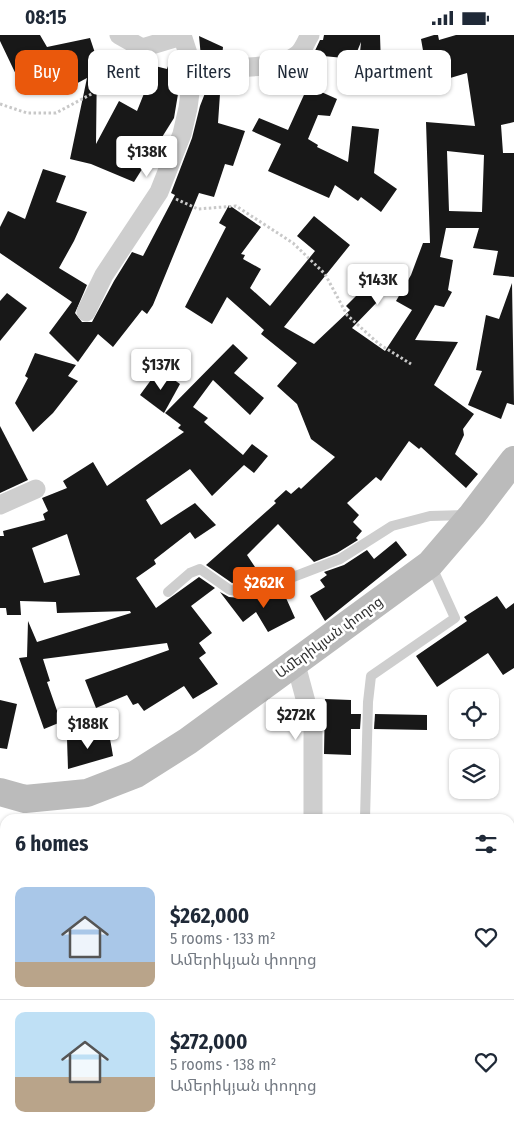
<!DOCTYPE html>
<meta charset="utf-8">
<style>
:root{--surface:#fff;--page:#f2f2f3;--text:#1f2937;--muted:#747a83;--line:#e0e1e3;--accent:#ea580c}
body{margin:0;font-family:"Fira Sans Condensed","Noto Sans Armenian",sans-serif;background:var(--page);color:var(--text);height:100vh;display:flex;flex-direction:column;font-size:19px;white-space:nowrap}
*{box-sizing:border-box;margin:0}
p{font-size:16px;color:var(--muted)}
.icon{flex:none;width:28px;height:28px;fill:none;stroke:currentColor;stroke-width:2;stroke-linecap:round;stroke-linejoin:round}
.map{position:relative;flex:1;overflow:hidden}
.drawer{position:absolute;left:0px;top:779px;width:515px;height:321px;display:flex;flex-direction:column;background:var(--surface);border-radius:15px 15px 0 0;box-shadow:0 1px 4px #0004}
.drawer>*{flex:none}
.hud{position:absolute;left:15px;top:15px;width:485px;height:45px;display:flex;gap:10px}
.controls{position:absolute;left:449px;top:654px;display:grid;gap:10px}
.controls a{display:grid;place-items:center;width:50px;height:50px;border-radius:10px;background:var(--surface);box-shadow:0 1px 4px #0004;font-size:25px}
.price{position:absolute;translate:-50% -42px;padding:0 11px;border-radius:5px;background:#fff;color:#222;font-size:16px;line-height:32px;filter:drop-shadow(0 1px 2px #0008)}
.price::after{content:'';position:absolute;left:50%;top:30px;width:15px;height:11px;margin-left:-8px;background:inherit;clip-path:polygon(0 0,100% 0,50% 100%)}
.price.current{background:var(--accent);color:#fff}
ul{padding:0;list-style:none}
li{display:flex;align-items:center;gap:15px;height:125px;padding:0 15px}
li+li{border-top:1px solid var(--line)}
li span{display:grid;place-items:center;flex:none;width:140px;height:100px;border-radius:10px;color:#555}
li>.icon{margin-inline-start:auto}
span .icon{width:60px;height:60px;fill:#fffc;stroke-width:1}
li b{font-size:21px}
h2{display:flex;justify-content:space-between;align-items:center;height:60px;padding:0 15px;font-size:21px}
.tag{padding:0 18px;border-radius:10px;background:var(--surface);box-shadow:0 1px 4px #0004;font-size:18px;line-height:45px}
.tag.current{background:var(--accent);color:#fff}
.status{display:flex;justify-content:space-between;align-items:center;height:35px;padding:0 25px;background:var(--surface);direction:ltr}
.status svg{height:14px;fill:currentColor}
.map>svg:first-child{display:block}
.building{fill:#181818;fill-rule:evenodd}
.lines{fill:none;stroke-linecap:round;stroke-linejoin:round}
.path{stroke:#c8c8c8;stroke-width:3;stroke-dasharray:2.5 2.5;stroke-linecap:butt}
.lane{stroke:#cecece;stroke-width:10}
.street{stroke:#cecece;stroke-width:19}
.secondary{stroke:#bbb;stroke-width:28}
.labels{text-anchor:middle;stroke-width:5;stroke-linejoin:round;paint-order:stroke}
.street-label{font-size:14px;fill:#313131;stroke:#fff}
</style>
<div class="status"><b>08:15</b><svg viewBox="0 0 49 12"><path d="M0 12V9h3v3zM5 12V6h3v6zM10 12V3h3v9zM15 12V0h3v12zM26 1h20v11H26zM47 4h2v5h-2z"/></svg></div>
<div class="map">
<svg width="514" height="1099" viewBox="0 0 514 1099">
<rect width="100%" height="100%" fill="#fff"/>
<g class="building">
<path d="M0,0H40L47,12L90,3L97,24L96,109L119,66L137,76L155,31L167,34L170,25L179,27L182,35L174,83L134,147L91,129L70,124L87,43L55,60L43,41L21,50L0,6Z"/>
<path d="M324,0H380L381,31L424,21L421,4L434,0H438L439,5L456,0H514V87L501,90L503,118H514V242L493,240L498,216L473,213L479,193H446L440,222L453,225L448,255L452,257L444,272L435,270L415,305L458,307L434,350L474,379L463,394L464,400L455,419L478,439L466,453L421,412L419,414L409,406L381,446L376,442L347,468L359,480L353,487L362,496L356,503L358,505L337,518L314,527L278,489L247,520L263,544L232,548L206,530L276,468L274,466L286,455L291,459L299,452L301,454L335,422L311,404L297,369L277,351L297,328L261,299L264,295L227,262L212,289L185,272L226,192L219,188L229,170L261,192L241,219L245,220L243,224L261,234L250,253L270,271L315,216L297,201L314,181L350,210L284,292L314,309L350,275L346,271L368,249L381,263L352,293L385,316L412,275L396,266L411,240L423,208H430L426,87L475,91L467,38L430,49L429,42L356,59L361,7L354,24L313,20L320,5H323ZM447,116L484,120L482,177L449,176Z"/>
<path d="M199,1L223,12L222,22H201Z"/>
<path d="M221,44L218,88L245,96L233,131L225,129L214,162L199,158L153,270L147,279L142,275L113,312L98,299L78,327L49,298L72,267L0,218V192L8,176L25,184L43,134L66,141L56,167L87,177L74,206L59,233L87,250L75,278L82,287H92L114,246L132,217L143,221L175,160L171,158L192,103L200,71L207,53L202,50L203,45Z"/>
<path d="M308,51L337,64L330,81L318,80L308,104L318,110L317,112L348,127L352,91L379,94L374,138L397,154L381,177L361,162L358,166L335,150L329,163L268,136L281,109L252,96L259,83L288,95Z"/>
<path d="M512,248L514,370L507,368L501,384L468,370L482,336L476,335L486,280L499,284Z"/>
<path d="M7,258L27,273L0,306V266Z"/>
<path d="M233,309L248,323L234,338L264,363L250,380L213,345L193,372L208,383L204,387L243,420L252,409L268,421L254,438L244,430L212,461L190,434L146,465L161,490L195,468L216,490L195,504L190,497L154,525L156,529L136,543L156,573L199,542L215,553L191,571L212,598L199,608L206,618L199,623L218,649L193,664L184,651L144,676L138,668L133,670L127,660L96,673L85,645L169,615L167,608L43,624L50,646L47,647L61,687L44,694L19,623L27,622L28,586L37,607L131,578L130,576L57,578L56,567L20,566L21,580H7L6,573H0V501H4L3,496L45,485L43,479L48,476L42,463L67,453L63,446L93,427L107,451L184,397L178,393L181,390L165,378ZM67,499L80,540L44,548L32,513Z"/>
<path d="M35,318L76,330L68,341L78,346L53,378L33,397L15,368L28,343L25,341Z"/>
<path d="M159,334L180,349L164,378L140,360Z"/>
<path d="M0,391L28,445L0,458Z"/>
<path d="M396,506L407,520L325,586L310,561L325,552L320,545L327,540L324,537L344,530L367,515L374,524Z"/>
<path d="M282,554L295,583L268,597L256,577L243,587L220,557L229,562L240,563L272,558Z"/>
<path d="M497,561L506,574L514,568V633L503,640L488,618L437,652L416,621L467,586L464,582Z"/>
<path d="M325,664L351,665V679H361L360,694H351V720L324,719Z"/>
<path d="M0,665L17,669L7,714L0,713Z"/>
<path d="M375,679L427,680V695L374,694Z"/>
<path d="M109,698L113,721L68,734L67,704Z"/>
</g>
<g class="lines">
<g class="path">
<path d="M0,69L27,78H56L97,56L117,51L127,44L135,30"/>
<path d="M176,164L198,174L236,171L293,208L325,239L347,280L379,309L411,329"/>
</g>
<g class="lane">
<path d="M168,557L190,538L200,534L230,555L239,556L254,554L280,547L340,524L392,491L430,481L466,480"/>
<path d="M365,784L368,667L371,641L455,583L431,530"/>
</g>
<g class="street">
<path d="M119,0L142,13L182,1"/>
<path d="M193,34C220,32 277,36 297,20C303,16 306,6 310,0"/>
<path d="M86,277L104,240L159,157L182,99L188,73L193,34L182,0"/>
<path d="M0,470L36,454"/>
<path d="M295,626L313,693V784"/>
<path d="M291,1099V1095"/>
</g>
<path class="secondary" d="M0,757L25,764L87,758L136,739L188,706L430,529L472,480L514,425"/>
</g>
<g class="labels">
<g class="street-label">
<text transform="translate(329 602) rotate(-36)" y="5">Ամերիկյան փողոց</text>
</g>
</g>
</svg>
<div class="controls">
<a><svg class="icon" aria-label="locate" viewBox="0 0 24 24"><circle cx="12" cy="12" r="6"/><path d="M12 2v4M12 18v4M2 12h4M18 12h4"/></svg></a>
<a><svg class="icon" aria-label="layers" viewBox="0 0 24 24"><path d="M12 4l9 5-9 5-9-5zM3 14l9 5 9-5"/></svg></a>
</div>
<b class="price" style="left:147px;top:143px">$138K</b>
<b class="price" style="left:378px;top:271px">$143K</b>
<b class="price" style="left:161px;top:356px">$137K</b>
<b class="price current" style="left:264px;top:574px">$262K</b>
<b class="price" style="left:296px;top:706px">$272K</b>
<b class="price" style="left:88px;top:715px">$188K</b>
<div class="hud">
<a class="tag current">Buy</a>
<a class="tag">Rent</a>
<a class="tag">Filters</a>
<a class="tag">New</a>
<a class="tag">Apartment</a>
</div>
<section class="drawer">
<h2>6 homes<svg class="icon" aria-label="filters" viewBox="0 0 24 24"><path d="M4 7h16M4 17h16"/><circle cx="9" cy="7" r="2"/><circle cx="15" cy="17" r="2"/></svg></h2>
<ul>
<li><span style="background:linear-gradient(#a9c7e8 75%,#b9a48a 0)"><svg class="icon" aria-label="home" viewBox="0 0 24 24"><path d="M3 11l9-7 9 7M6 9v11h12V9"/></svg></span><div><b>$262,000</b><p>5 rooms · 133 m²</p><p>Ամերիկյան փողոց</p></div><svg class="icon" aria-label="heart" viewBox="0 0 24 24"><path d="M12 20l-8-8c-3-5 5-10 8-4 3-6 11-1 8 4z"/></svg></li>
<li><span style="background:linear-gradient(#bfe0f5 65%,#b9a48a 0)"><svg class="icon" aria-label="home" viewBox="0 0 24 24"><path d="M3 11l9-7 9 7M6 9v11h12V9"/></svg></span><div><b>$272,000</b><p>5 rooms · 138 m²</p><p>Ամերիկյան փողոց</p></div><svg class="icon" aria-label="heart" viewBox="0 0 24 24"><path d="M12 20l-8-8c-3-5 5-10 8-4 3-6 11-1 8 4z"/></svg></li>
</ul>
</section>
</div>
